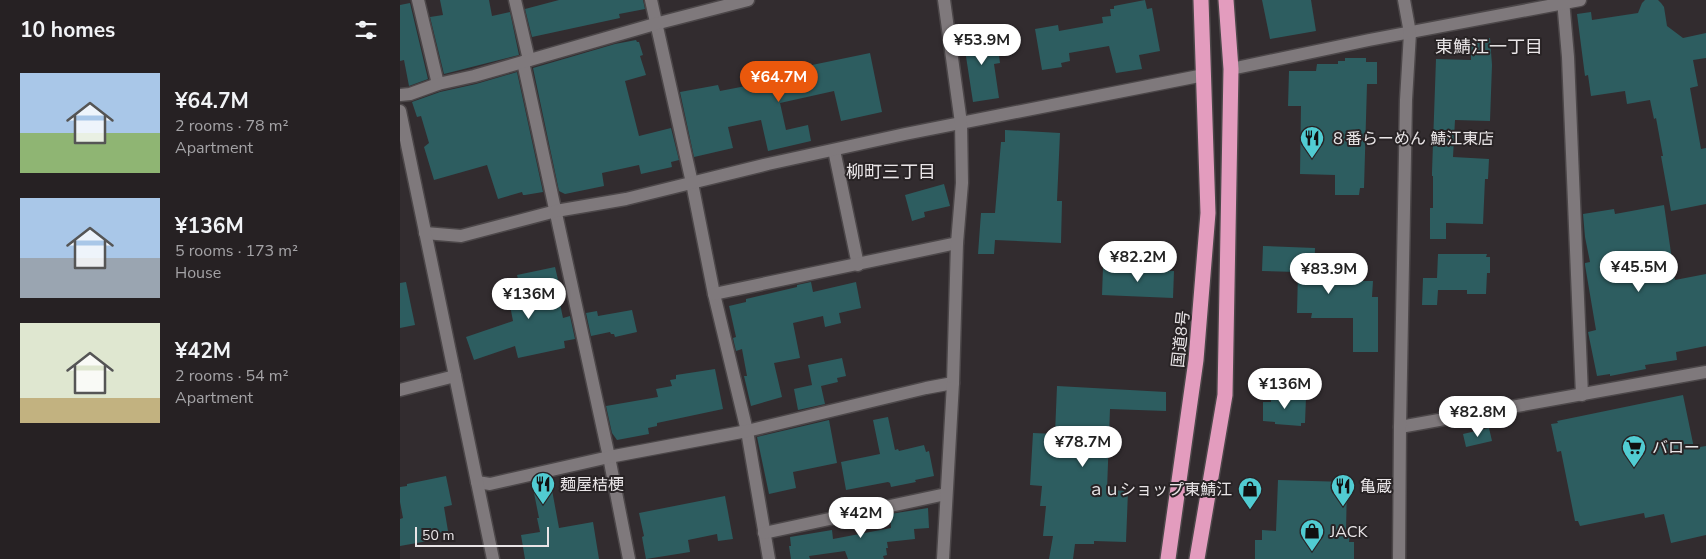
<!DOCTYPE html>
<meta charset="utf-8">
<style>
:root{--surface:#262123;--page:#2e292b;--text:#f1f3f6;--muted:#a4a3a6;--accent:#ea580c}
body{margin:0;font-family:"Nunito Sans","Noto Sans JP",sans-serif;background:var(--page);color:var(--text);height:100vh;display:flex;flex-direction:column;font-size:19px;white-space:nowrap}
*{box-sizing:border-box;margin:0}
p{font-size:16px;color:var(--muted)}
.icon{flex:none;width:28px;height:28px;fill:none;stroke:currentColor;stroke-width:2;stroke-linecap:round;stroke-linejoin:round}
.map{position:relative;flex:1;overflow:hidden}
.sheet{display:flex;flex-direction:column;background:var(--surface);width:400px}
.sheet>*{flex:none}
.scale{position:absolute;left:15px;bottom:12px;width:134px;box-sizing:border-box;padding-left:5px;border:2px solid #e9e5e7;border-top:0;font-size:14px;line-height:18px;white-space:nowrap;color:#e9e5e7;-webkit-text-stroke:4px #282325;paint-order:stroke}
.price{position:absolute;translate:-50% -42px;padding:0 11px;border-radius:18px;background:#fff;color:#222;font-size:16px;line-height:32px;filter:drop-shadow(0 1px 2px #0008)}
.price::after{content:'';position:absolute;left:50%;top:30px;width:15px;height:11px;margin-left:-8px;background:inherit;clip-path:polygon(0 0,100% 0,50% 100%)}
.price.on{background:var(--accent);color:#fff}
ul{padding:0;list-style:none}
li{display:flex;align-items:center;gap:15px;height:125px;padding:0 20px}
li span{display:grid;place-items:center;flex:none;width:140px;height:100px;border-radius:0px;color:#555}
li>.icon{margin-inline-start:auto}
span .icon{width:60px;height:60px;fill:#fffc;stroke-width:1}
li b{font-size:21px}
h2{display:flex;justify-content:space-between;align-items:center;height:60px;padding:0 20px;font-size:21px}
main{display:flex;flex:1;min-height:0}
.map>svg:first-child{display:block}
.building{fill:#2d5d60}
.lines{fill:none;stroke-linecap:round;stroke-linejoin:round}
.street-casing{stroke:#4c4749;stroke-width:15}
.secondary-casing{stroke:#4c4749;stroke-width:15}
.highway-casing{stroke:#4c4749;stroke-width:18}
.street{stroke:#7f797c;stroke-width:12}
.secondary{stroke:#7f797c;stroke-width:12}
.highway{stroke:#e39cbe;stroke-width:15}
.labels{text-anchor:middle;stroke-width:4;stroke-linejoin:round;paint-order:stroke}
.poi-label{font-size:16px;fill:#e9e5e7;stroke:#282325;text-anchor:start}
.street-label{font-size:16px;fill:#e9e5e7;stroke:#282325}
.neighbourhood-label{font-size:18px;fill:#e9e5e7;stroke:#282325}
</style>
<main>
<section class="sheet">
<h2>10 homes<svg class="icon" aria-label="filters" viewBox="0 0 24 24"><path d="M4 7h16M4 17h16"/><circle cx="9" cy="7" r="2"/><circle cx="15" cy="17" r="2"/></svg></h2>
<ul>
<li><span style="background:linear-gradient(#a9c7e8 60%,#8fb573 0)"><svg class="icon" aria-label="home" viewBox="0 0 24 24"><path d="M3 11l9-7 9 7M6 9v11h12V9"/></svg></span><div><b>¥64.7M</b><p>2 rooms · 78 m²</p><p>Apartment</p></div></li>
<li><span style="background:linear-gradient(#a9c7e8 60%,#9aa5b1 0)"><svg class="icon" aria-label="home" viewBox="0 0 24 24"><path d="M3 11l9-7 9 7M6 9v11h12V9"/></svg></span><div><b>¥136M</b><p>5 rooms · 173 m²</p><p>House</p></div></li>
<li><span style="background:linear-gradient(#dfe7d0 75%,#c2b280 0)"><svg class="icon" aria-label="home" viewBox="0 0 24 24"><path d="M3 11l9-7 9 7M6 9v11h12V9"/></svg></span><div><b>¥42M</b><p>2 rooms · 54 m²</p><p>Apartment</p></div></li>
</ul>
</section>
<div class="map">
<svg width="1306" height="559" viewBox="0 0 1306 559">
<rect width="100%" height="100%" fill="#322c2f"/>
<g class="building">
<path d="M40,0H89L92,16L110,12L119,55L44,74L30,17L43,15Z"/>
<path d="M159,0H243L245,9L219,14L220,18L132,37L125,9Z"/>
<path d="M745,0L747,9L752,8L760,51L739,55L742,69L716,73L709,46L669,53L670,61L661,63L662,67L642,70L635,29L658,25L659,31L703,23L702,17L711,16L710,9H714V6Z"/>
<path d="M862,0H911L916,31L870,39Z"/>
<path d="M1245,0H1258L1261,3L1264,7L1267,26L1283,38L1306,33V58L1293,60L1298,86L1290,88L1301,149L1306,148V204L1271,211L1261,156H1263L1256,118L1254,119L1250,100L1227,104L1225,91L1191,96L1188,75L1185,76L1177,14L1191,12L1192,20L1238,13L1242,3Z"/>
<path d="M10,3L28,79L9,86L4,60L0,61V5Z"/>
<path d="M596,33L600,63L594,64L599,98L573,102L563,37Z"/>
<path d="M1090,38L1092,65L1090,121L1055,120L1053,157L1089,159L1088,179H1085L1083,224L1046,223V239H1030V208H1033V176H1032V172L1036,59L1071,60V39Z"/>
<path d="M236,40L237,42H239L243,55L240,56L246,75L225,81L239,136L271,128L279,160L271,162L272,167L241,174L239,165L202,173L204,186L165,194L159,191L133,68L215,44Z"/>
<path d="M470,53L482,112L441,121L434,91L380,103L386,130L408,125L411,141L368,151L361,120L328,127L333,148L294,157L280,92L318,85L320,91L383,79L381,69L411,63L412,65Z"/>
<path d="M945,58H966V62H977V84H967L964,188H960L959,195H935V175L900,174L901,106H888L889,71H916L917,64H938V61H945Z"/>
<path d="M117,72L143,192L125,195H123L122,192L98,199L87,165L34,180L24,147L29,143L21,116L17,117L12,102L40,92L76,84Z"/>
<path d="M605,130L660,133L657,201H662L661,243L595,240L594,254H578L581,213H595L601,142H605Z"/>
<path d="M544,184L550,206L524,212L525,217L512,221L505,195Z"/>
<path d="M1264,205L1275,280L1306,274V346L1276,352L1277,360L1245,365L1246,369L1210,376V374L1197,376L1188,332L1196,330L1185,265V263L1190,262L1185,237L1183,214L1214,209L1215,214Z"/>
<path d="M863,246L915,248L914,281H973L972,297H978V352H953V318H911L912,313H897L898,272L862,271Z"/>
<path d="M1038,254H1087L1086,257H1090V273H1087L1086,294H1067V290H1038L1037,305H1022L1023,278H1037Z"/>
<path d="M155,267L159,284L156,285L163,318L170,316L175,339L164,341L165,348L118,358L115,346L74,360L66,337L113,321L107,290L120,287L117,275Z"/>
<path d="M703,267L774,271L773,298L702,295Z"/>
<path d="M6,282L15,325L0,328V283Z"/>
<path d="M411,282L413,292L456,282L461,308L439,313L441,323L425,327L423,316L393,323L400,358L374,363L382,397L351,406L344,376H347L342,349L336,351L333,338L336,337L329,306L346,302V299L397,287V285Z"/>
<path d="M232,310L237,332L215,337L214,334H211L210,332L191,336L186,313L197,311L198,316Z"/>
<path d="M442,358L446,376L437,378L438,382L421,386L425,404L398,410L394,389L412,385L408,365Z"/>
<path d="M315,369L323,409L257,423V426L248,428L249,434L217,440L212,433L206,406L258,397L256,389L272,386L270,380L276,379V375Z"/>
<path d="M657,386L766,392V411L710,409L707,490L728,491L726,542L694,541V544H675L673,559H649L653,536H643L646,506H640L642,486L630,485L633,433L655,434Z"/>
<path d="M874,395L906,397L905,423H901V426L875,424V422L863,421V402H871V396Z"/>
<path d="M1283,395L1294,448L1306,446V535L1271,543L1264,514L1245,518L1244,513L1180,526L1178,521H1175L1161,451L1157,452L1151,424L1158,423L1157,421Z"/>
<path d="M488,417L495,450L498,449L499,451L524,445L526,452L529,451L534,476L515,480L516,482L491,487L490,483L488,482L446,490L441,462L480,454L473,420Z"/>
<path d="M429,420L437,463L393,472L396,488L369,494L357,437Z"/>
<path d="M1089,428L1092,441L1066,447L1063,434Z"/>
<path d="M46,476L52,505L44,507L48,531L27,535L28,541L0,546V519L3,518L0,502V487L7,486V484Z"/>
<path d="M150,479L159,528L193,522L199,559H125L121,535L140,532L137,518H139L132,483Z"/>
<path d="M878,480L947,482L946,533H950L949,542H954V559H855V540H862V530L876,531Z"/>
<path d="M325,496L333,539L318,541L317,534L288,540L290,552L246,559L242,537L244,536L239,513Z"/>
<path d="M528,508L529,528L514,529L515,539L487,542L488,548H486L487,555L483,556L484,559H448L445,551L409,556L410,559H391L389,546H391L390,537L432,530L433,539L491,528L490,514Z"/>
</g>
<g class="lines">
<g class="street-casing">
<g id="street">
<path d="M18,0L38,84"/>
<path d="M115,0L129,60"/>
<path d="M251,0L292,183L314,294L347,431L369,559"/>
<path d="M1163,0L1168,57L1182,395"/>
<path d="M123,62L209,457L229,559"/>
<path d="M831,69L969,40L1180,0"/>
<path d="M0,95L10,94L38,84L74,76L255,24L348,0"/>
<path d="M434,150L458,265"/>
<path d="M25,233L61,236L156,211L226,199L368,164L505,134L804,75"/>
<path d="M314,294L557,243"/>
<path d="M0,390L55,376"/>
<path d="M1000,427L1306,372"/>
<path d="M77,482L90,484L209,457L347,431L526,388L553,383"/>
<path d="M364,533L546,494"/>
<path d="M543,559L553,383L557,243L562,183L561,123L544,0"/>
<path d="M999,559L1000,427L1006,100L1010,33L1004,0"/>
</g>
</g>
<g class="secondary-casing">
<path id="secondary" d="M0,111L93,559"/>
</g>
<g class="highway-casing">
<g id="highway">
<path d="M768,559L796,360L808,213L801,0"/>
<path d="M797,559L825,395L831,69L826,0"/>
</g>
</g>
<use href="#street" class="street"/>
<use href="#secondary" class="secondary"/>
<use href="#highway" class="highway"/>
</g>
<defs>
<g id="restaurant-pin" transform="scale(1.25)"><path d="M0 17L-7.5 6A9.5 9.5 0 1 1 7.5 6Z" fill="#51ccd2" stroke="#282325"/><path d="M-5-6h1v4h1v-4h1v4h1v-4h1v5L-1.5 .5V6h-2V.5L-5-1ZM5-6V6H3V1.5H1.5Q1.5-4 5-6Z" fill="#111"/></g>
<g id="supermarket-pin" transform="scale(1.25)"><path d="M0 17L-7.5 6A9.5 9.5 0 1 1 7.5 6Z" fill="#51ccd2" stroke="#282325"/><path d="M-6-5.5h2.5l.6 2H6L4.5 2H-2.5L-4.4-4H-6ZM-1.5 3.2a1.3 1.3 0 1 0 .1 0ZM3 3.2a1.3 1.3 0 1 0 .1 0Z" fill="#111"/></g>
<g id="shop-pin" transform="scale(1.25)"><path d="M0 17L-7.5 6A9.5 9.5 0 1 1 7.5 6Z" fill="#51ccd2" stroke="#282325"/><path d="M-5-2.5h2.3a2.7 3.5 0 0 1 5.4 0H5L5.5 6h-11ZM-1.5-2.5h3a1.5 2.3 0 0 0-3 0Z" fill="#111"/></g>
</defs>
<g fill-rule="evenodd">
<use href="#restaurant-pin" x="912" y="138"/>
<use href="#supermarket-pin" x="1234" y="447"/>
<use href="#restaurant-pin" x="143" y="484"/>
<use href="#restaurant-pin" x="943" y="486"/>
<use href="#shop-pin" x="850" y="489"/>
<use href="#shop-pin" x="912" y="531"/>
</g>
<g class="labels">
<g class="poi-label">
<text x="930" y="144">８番らーめん 鯖江東店</text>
<text x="1252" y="453">バロー</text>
<text x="160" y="490">麺屋桔梗</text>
<text x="960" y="492">亀蔵</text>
<text x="832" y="495" text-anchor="end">ａｕショップ東鯖江</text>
<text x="930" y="537">JACK</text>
</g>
<g class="street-label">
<text transform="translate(780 339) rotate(-84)" y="6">国道8号</text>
</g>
<g class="neighbourhood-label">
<text x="1089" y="53">東鯖江一丁目</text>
<text x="491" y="178">柳町三丁目</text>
</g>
</g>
</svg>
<div class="scale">50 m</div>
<b class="price" style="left:582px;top:66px">¥53.9M</b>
<b class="price on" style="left:379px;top:103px">¥64.7M</b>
<b class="price" style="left:738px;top:283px">¥82.2M</b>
<b class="price" style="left:1239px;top:293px">¥45.5M</b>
<b class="price" style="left:929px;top:295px">¥83.9M</b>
<b class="price" style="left:129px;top:320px">¥136M</b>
<b class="price" style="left:885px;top:410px">¥136M</b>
<b class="price" style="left:1078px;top:438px">¥82.8M</b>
<b class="price" style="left:683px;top:468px">¥78.7M</b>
<b class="price" style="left:461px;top:539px">¥42M</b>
</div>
</main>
